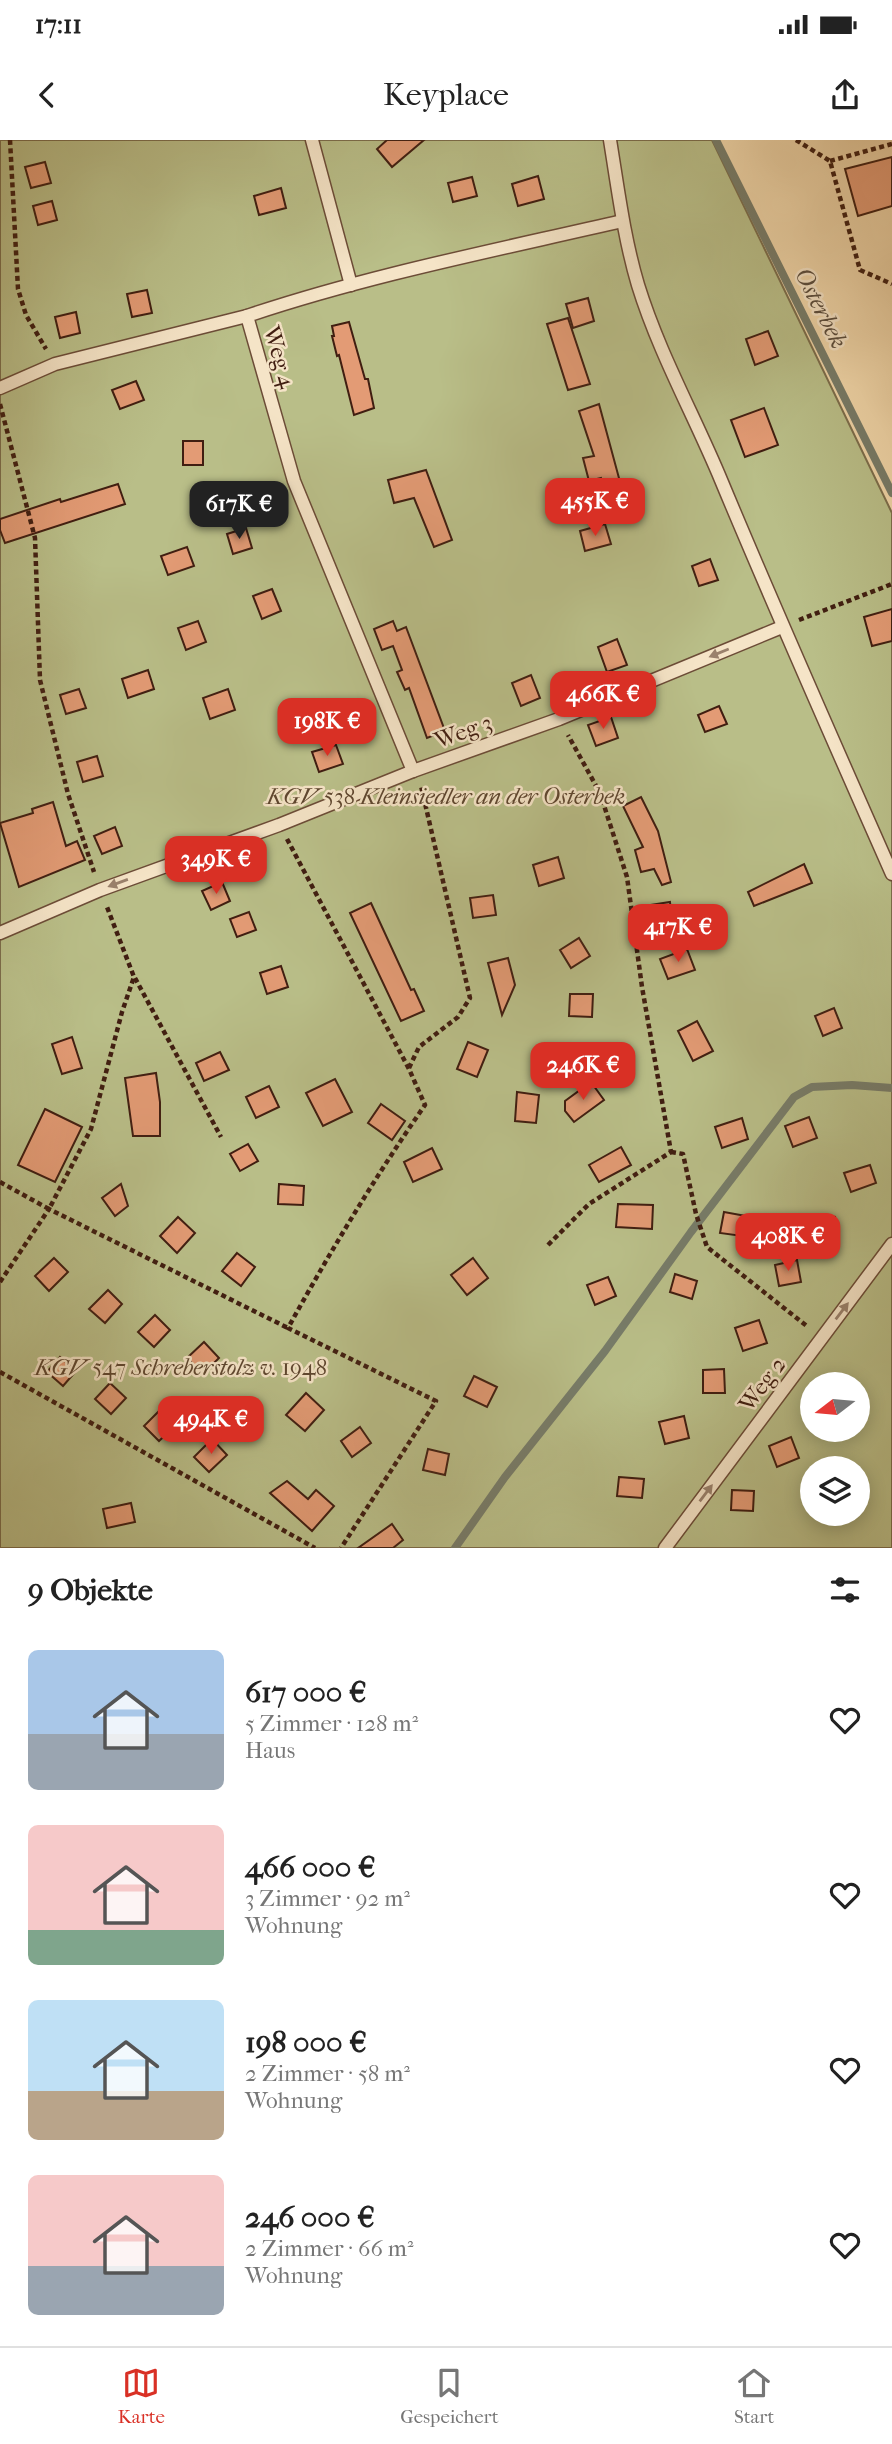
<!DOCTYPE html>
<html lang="de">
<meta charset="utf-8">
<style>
:root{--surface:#fff;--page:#f6f6f6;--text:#222;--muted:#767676;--line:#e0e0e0;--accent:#d93025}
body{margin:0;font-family:"IM FELL French Canon",serif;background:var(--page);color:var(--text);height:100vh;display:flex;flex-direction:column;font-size:26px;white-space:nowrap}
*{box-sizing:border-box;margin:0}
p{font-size:23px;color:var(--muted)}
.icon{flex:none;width:38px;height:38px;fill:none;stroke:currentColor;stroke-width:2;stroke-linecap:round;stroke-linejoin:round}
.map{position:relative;height:1408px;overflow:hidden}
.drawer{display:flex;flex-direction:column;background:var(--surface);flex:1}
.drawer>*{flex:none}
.needle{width:46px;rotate:254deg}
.tools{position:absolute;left:800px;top:1232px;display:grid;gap:14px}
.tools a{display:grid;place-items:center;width:70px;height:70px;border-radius:50%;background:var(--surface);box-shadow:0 4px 18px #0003;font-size:35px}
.price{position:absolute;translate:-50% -60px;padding:0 16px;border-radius:14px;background:var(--accent);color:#fff;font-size:23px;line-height:46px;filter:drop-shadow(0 2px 4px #0008)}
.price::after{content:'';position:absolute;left:50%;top:42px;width:21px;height:16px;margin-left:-10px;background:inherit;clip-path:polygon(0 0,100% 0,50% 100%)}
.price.on{background:#222;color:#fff}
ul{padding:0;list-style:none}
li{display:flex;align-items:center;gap:21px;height:175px;padding:0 28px}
li span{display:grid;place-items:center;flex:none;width:196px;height:140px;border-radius:10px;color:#555}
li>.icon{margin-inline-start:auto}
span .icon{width:84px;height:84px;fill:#fffc;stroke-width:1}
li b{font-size:30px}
h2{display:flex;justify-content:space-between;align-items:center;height:84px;padding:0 28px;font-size:30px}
.status{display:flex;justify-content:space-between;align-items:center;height:49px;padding:0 35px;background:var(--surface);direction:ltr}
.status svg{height:19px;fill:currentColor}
header{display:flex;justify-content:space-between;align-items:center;height:91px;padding:0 28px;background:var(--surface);font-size:32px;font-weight:600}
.menu{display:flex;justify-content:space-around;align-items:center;height:98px;border-top:2px solid var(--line);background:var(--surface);font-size:19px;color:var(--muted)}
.menu a{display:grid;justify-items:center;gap:4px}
.menu .on{color:var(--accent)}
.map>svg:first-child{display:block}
.green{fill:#b9be88;stroke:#7c6e4c;stroke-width:2;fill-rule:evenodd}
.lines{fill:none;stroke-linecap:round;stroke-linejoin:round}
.stream{stroke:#777c69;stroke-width:8}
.building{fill:#e39b75;stroke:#401e11;stroke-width:2}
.service-casing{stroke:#6c4c37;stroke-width:15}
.path{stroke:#401e11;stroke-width:4.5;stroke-dasharray:5 3.5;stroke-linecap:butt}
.service{stroke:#f5e4c7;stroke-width:12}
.oneway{fill:#9a816c}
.labels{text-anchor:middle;stroke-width:5;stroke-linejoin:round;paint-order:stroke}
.street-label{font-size:23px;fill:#401e11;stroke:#f5e4c7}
.park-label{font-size:23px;font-style:italic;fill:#5e462f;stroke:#f5e4c7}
.water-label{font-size:24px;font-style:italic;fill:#5b4d3d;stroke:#f5e4c7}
</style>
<div class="status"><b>17:11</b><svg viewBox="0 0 49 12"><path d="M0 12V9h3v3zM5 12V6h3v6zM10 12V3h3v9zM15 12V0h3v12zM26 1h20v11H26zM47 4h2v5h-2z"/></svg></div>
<header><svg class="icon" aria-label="back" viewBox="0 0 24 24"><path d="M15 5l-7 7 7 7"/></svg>Keyplace<svg class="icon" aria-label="share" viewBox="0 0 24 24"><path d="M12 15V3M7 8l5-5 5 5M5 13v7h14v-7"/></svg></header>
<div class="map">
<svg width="892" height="1408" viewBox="0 0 892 1408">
<rect width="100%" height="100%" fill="#f0d6a9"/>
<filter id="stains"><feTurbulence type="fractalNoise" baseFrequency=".00286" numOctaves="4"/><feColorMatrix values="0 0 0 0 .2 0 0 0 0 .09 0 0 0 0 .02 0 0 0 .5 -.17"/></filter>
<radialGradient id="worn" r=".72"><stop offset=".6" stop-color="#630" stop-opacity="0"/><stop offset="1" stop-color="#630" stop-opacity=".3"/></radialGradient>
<path class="green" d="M0,0H712L892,373V1408H0ZM812,1244H858V1290H812ZM812,1328H858V1374H812Z"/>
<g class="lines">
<g class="stream">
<path d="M716,0L892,353"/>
<path d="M455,1408L505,1337L605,1211L691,1092L794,957L812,947L852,945L892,948"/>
</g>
</g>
<g class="building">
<path d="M387,0H424L392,27L377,9Z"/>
<path d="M892,17V66L858,76L845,29Z"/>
<path d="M45,22L51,43L31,48L25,27Z"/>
<path d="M538,36L544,59L518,66L512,44Z"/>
<path d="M472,37L477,56L453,62L448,43Z"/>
<path d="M281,48L286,68L259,75L254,56Z"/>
<path d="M52,61L57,80L38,85L33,66Z"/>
<path d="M147,150L152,173L132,177L127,154Z"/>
<path d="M588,158L594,181L573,188L566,164Z"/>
<path d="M76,172L80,193L60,198L55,177Z"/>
<path d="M568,178L590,244L568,250L547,184Z"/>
<path d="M349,182L365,239H368L374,268L354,275L339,215L337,216L332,196H334L332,186Z"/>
<path d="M768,191L778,216L755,225L746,199Z"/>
<path d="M136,241L144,260L120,269L112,250Z"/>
<path d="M599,264L623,353L608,357L601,338L589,341L583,318L594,316L579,271Z"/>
<path d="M764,268L778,305L745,317L731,280Z"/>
<rect x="183" y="301" width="20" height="24"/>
<path d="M426,330L452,400L434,407L414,358L394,363L388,340Z"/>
<path d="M118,344L125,364L5,403L0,390V379L60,359L61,362Z"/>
<path d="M605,384L611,404L585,411L580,391Z"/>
<path d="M246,388L252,408L233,414L227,394Z"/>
<path d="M187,407L194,426L168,435L161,416Z"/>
<path d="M710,419L718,440L699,446L692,426Z"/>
<path d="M272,449L281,471L262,479L253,456Z"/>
<path d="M892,469V501L872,506L864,477Z"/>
<path d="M198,481L206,502L186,510L178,488Z"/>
<path d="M393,481L397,491L406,487L445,591L427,598L409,548L405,550L397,532L402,530L393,506L382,510L374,489Z"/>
<path d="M617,499L627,525L607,532L598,507Z"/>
<path d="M148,530L154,549L128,558L122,539Z"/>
<path d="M531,535L540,558L521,566L512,543Z"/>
<path d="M79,549L86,568L66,574L60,555Z"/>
<path d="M228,549L235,570L210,579L203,558Z"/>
<path d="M719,566L727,584L705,592L698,575Z"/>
<path d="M611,577L618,598L596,606L588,585Z"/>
<path d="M336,605L343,624L319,632L312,612Z"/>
<path d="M97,616L103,636L83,642L77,622Z"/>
<path d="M641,657L658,691L671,742L662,745L654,729L641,732L635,710L643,707L623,666Z"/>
<path d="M53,662L66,706L77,701L85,720L19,747L0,683L33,673L32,669Z"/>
<path d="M115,687L122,706L102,714L94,696Z"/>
<path d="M558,717L564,738L539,746L533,725Z"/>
<path d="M804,724L812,743L754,766L748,752Z"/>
<path d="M222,742L230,761L211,770L202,751Z"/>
<path d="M493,755L496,775L473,778L470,758Z"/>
<path d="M670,762L672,782L653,784L650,765Z"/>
<path d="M371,763L411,850L414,849L424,871L401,881L350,773Z"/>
<path d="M249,772L256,790L237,797L230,779Z"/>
<path d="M579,798L590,816L571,828L560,810Z"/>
<path d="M687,809L695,830L668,839L660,819Z"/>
<path d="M508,818L515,845L502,875L488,823Z"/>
<path d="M281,826L288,847L267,854L260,833Z"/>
<path d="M570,854H593L592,877L569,876Z"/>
<path d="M834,868L842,888L823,896L815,876Z"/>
<path d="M697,881L713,911L693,921L678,891Z"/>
<path d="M72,897L82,928L62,934L52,904Z"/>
<path d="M468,902L488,910L477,937L457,929Z"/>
<path d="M220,912L229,930L204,941L196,923Z"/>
<path d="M156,933L160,962V996H133L125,938Z"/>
<path d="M335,939L352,972L323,986L306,953Z"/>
<path d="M591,942L604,960L574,982L565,971V961Z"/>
<path d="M269,946L279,967L256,978L246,957Z"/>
<path d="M517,952L539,955L536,983L515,981Z"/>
<path d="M381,964L405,981L392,1000L368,983Z"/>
<path d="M45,969L82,987L55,1042L18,1025Z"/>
<path d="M809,977L817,998L793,1007L785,986Z"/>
<path d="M742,978L748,999L722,1008L715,987Z"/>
<path d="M248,1004L258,1021L240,1031L230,1014Z"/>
<path d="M621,1007L631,1025L599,1042L589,1025Z"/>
<path d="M432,1008L442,1029L413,1042L404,1022Z"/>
<path d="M870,1025L876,1043L851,1052L844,1033Z"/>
<path d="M121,1044L128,1066L115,1076L102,1058Z"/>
<path d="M279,1044L304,1046L303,1065L278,1064Z"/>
<path d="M618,1064L653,1065L652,1089L616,1087Z"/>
<path d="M724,1072L746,1076L742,1096L720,1093Z"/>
<path d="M812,1075L835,1077L833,1098L809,1096Z"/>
<path d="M178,1077L195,1093L177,1113L160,1096Z"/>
<path d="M237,1113L255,1127L241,1146L222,1131Z"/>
<path d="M54,1118L68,1132L49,1151L35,1136Z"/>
<path d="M473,1118L488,1138L467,1155L451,1135Z"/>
<path d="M797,1120L801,1142L779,1146L775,1125Z"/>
<path d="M675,1134L697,1141L692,1159L670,1152Z"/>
<path d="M608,1137L616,1156L595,1165L587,1145Z"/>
<path d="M108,1150L122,1164L105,1183L89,1169Z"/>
<path d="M155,1175L170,1190L154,1207L138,1192Z"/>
<path d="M759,1180L767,1203L743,1211L735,1188Z"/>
<path d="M204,1202L219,1218L203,1234L187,1218Z"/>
<path d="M60,1217L76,1231L63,1246L47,1232Z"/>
<path d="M724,1229L725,1253H703V1230Z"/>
<path d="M474,1236L497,1247L487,1267L464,1256Z"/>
<path d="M110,1243L126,1258L111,1274L95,1259Z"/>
<path d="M306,1253L324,1270L305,1291L286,1275Z"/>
<path d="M161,1269L176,1285L159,1301L144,1286Z"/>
<path d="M684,1276L689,1298L665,1304L659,1282Z"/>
<path d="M360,1287L371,1303L352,1317L341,1301Z"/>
<path d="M791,1297L799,1318L777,1327L769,1306Z"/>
<path d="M212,1299L227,1315L209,1332L194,1317Z"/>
<path d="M428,1309L449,1314L445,1335L423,1330Z"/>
<path d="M619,1337L644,1339L642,1358L617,1356Z"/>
<path d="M287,1341L308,1359L316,1350L334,1366L312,1391L270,1353Z"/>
<path d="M732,1350L754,1351L753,1371L731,1370Z"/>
<path d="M131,1363L135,1382L107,1388L103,1369Z"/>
<path d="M392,1384L403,1400L393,1408H358Z"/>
</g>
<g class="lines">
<g class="service-casing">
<g id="service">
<path d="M312,0L351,145"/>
<path d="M610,0C618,49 624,98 638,145C659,213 694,275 721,340C776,472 834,603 892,734"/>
<path d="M0,248L55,224L247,176"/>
<path d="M413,631L294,341L247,176C369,135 497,110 622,81"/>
<path d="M0,793L100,750L279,685L413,631L559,579L782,487"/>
<path d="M665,1408L892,1104"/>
</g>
</g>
<g class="path">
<path d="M10,0L18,149L26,175L46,209"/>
<path d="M796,0L830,21L860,130L892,144"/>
<path d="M830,21L892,4"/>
<path d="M0,264L35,398L40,540L68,654L94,732"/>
<path d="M799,480L892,444"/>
<path d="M287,699L409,929L425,965C375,1037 330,1112 288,1188L436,1261L341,1408"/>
<path d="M135,838L221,997"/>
<path d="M409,928L419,907L458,877L470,858L421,646"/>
<path d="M671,1012L683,1014L696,1074L707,1107L808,1187"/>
<path d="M0,1042L49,1069L91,989L122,872L134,837L107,767"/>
<path d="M548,1105L589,1064L671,1012L642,847L627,737L600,653L568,595"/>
<path d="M0,1142L49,1069L288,1188"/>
<path d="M0,1232L315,1408"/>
</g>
<use href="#service" class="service"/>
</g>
<defs><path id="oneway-solid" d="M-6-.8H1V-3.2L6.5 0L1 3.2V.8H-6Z" transform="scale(1.75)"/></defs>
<g class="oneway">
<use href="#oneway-solid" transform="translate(719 513) rotate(158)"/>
<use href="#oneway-solid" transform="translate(118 743) rotate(160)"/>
<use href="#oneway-solid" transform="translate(842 1171) rotate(-53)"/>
<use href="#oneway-solid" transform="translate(706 1353) rotate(-53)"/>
</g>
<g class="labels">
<g class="street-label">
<text transform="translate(280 217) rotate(74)" y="8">Weg 4</text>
<text transform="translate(463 591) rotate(-20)" y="8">Weg 3</text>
<text transform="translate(762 1244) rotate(-53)" y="8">Weg 2</text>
</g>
<g class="park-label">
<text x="446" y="664">KGV 538 Kleinsiedler an der Osterbek</text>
<text x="181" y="1235">KGV 547 Schreberstolz v. 1948</text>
</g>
<g class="water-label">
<text transform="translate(821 168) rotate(63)" y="8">Osterbek</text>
</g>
</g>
<rect width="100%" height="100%" filter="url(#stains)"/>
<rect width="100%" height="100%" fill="url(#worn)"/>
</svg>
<div class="tools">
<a><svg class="needle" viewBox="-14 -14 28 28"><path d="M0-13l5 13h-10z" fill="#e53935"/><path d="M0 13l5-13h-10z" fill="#767676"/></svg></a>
<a><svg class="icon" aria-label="layers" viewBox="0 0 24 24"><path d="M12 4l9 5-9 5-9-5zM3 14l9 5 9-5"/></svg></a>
</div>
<b class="price" style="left:595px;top:398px">455K €</b>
<b class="price on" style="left:239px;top:401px">617K €</b>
<b class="price" style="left:603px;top:591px">466K €</b>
<b class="price" style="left:327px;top:618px">198K €</b>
<b class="price" style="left:216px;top:756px">349K €</b>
<b class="price" style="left:678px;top:824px">417K €</b>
<b class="price" style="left:583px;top:962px">246K €</b>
<b class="price" style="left:788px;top:1133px">408K €</b>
<b class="price" style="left:211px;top:1316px">494K €</b>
</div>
<section class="drawer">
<h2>9 Objekte<svg class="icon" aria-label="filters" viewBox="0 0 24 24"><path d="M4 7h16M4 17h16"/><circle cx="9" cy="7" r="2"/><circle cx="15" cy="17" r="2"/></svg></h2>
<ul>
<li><span style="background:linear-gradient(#a9c7e8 60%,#9aa5b1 0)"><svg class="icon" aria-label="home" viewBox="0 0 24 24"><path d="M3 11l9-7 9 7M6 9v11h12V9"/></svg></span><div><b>617 000 €</b><p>5 Zimmer · 128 m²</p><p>Haus</p></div><svg class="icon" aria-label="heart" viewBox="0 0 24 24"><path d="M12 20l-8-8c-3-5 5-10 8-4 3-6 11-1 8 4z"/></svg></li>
<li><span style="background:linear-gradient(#f6c9c9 75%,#7fa58c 0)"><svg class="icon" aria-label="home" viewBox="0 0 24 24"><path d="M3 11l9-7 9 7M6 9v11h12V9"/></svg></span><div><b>466 000 €</b><p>3 Zimmer · 92 m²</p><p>Wohnung</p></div><svg class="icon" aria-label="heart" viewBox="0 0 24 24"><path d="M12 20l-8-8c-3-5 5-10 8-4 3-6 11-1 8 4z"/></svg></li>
<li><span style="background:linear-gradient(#bfe0f5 65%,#b9a48a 0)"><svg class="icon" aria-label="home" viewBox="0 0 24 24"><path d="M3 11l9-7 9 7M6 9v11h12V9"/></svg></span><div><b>198 000 €</b><p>2 Zimmer · 58 m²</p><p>Wohnung</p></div><svg class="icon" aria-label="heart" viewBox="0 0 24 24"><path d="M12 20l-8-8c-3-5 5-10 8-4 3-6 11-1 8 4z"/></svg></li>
<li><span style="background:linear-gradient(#f6c9c9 65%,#9aa5b1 0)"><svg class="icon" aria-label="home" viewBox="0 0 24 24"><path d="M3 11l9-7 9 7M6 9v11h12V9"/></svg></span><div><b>246 000 €</b><p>2 Zimmer · 66 m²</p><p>Wohnung</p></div><svg class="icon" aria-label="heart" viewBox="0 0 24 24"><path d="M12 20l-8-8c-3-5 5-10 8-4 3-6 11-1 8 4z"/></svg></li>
</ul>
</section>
<nav class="menu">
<a class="on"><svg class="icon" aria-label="map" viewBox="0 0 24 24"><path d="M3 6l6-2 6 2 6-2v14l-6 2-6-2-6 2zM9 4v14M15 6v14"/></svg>Karte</a>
<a><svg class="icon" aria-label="saved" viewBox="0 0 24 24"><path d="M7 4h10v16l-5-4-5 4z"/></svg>Gespeichert</a>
<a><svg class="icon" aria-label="home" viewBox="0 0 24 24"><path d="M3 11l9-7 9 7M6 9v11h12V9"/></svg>Start</a>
</nav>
